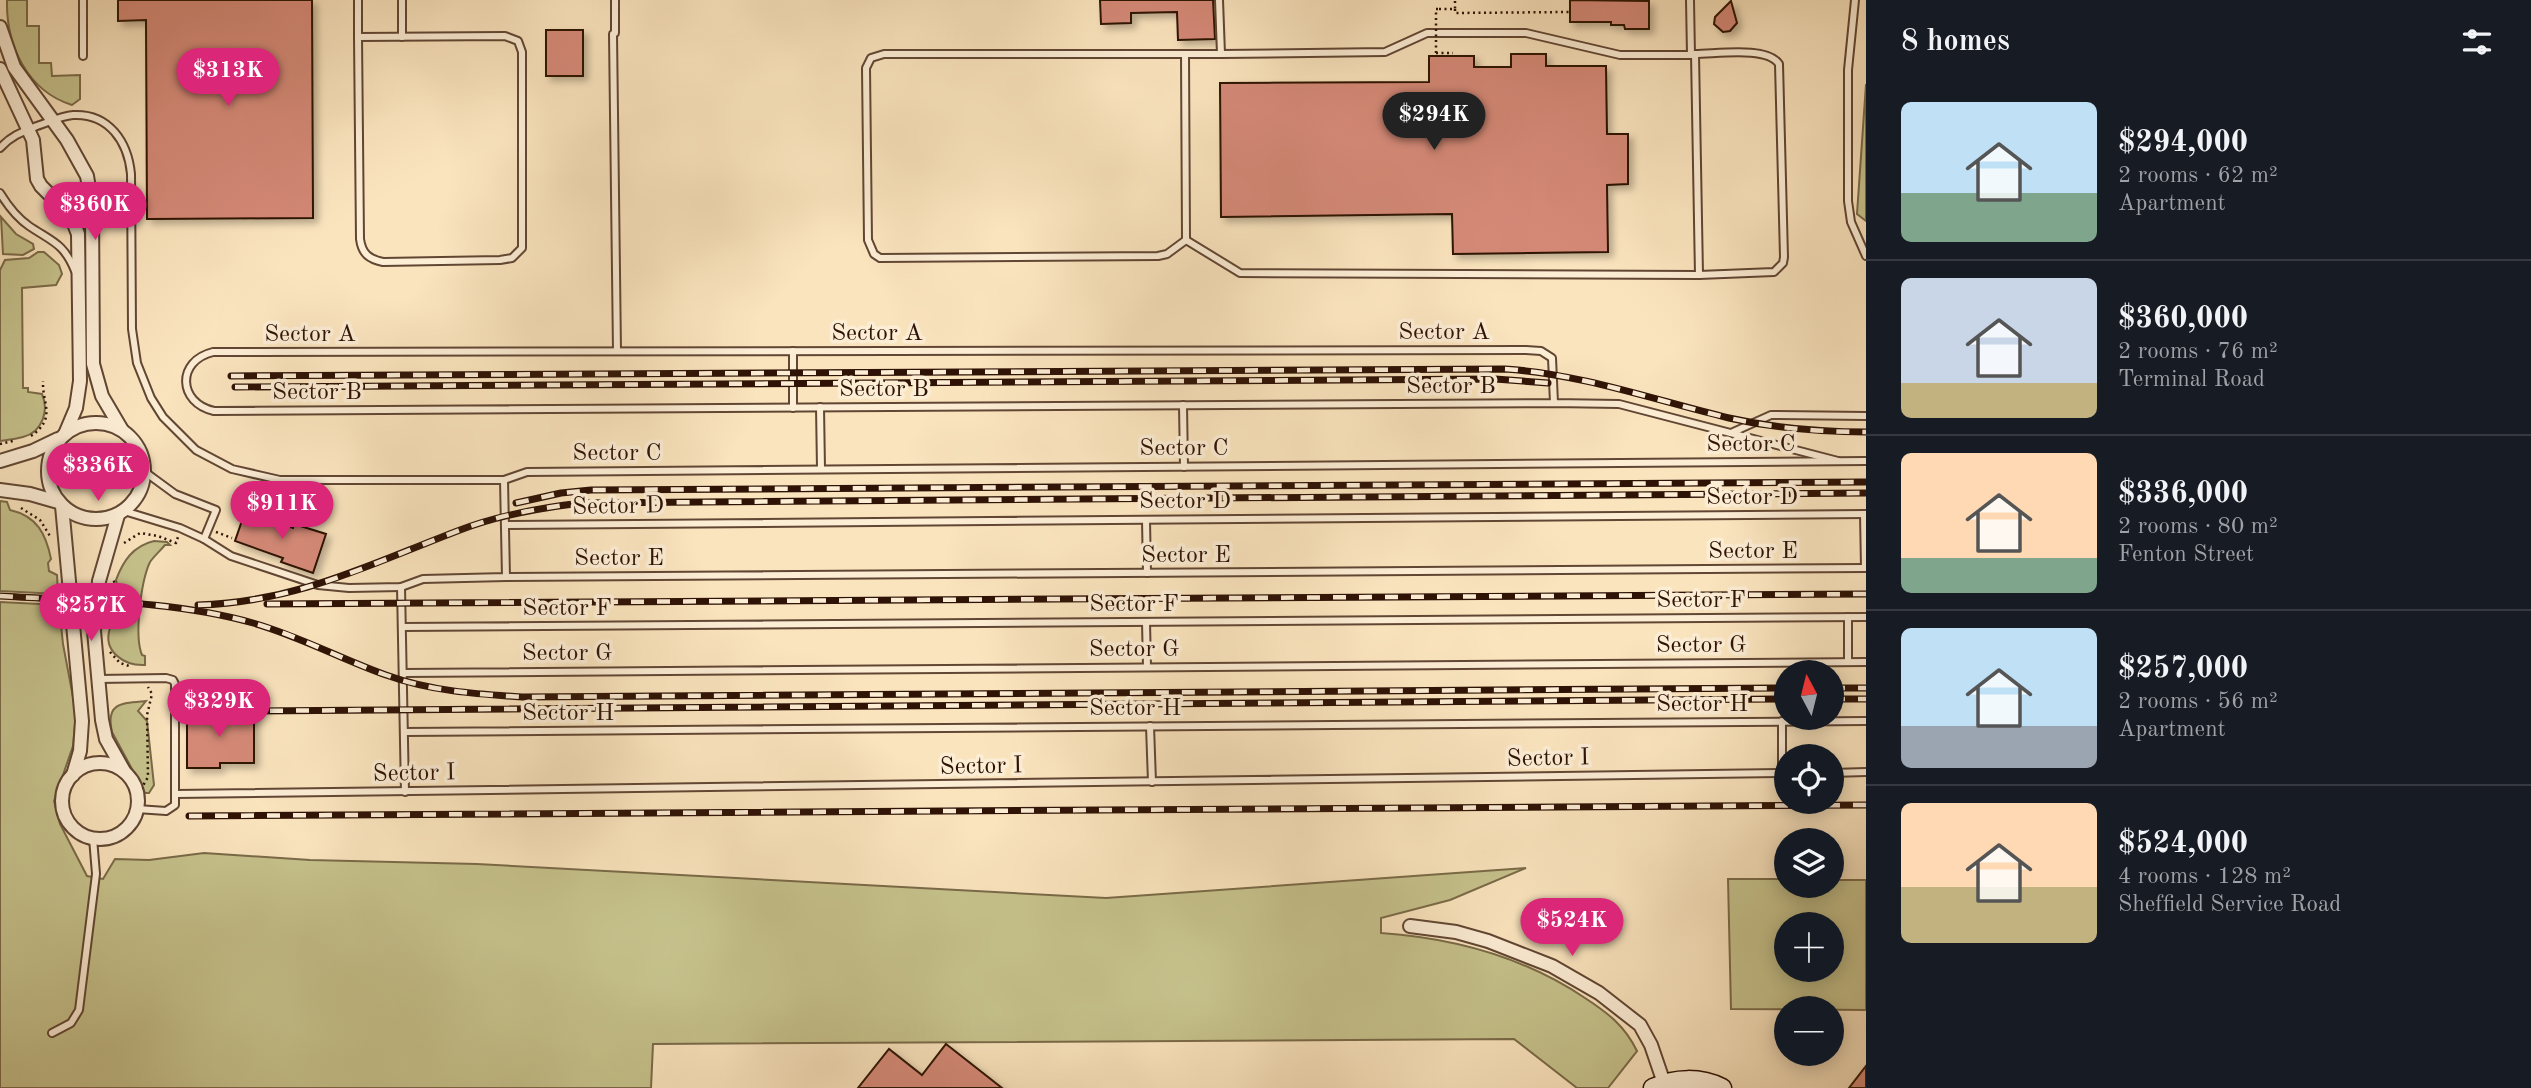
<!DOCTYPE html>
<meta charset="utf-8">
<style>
:root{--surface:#171b24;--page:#20242c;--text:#f1f3f6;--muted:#9ea1a6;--line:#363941;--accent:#db2777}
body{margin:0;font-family:"Old Standard TT",serif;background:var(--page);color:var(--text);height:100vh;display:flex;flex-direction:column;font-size:26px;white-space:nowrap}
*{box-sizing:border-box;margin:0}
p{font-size:23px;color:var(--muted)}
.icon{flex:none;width:38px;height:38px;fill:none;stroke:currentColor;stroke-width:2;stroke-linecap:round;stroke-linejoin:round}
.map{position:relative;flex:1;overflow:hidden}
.side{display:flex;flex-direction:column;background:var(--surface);width:665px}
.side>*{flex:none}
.needle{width:46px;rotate:353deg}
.controls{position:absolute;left:1774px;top:660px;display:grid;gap:14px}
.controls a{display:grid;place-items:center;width:70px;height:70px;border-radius:50%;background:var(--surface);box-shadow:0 4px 18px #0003;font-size:35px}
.price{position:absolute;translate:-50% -60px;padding:0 16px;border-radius:24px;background:var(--accent);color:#fff;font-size:23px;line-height:46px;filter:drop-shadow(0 2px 4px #0008)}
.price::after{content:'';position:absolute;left:50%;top:42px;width:21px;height:16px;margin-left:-10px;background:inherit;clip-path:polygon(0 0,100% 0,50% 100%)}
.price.on{background:#222;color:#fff}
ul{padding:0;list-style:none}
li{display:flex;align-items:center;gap:21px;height:175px;padding:0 35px}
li+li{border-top:2px solid var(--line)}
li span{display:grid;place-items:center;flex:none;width:196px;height:140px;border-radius:10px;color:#555}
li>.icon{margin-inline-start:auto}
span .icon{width:84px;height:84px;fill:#fffc;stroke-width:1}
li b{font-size:30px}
h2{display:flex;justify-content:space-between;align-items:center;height:84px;padding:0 35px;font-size:30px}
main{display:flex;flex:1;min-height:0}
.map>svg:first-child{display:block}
.green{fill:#c6c28c;stroke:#7a6a48;stroke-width:2;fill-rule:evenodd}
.building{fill:#d48977;stroke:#2e1205;stroke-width:2;filter:url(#shadow)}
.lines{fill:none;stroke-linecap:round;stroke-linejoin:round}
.lane-casing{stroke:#614633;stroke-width:10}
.street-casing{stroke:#614633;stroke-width:16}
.secondary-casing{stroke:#2e1205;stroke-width:21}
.path{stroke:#2e1205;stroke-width:2.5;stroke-dasharray:2 3.5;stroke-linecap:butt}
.lane{stroke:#fcedd5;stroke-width:6}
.street{stroke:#fcedd5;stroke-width:12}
.secondary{stroke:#fcedd5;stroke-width:18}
.rail-casing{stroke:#2e1205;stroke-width:7}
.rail{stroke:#fcedd5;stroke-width:4.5;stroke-dasharray:13;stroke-linecap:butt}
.path-bridge{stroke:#2e1205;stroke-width:2.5;stroke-dasharray:2 3.5;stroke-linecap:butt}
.labels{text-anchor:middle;stroke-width:7;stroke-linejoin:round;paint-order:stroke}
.street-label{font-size:24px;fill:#2e1205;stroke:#fcedd5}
</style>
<main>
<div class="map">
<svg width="1866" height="1088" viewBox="0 0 1866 1088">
<defs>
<filter id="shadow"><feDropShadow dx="4.5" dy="4.5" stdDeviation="3.5" flood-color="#0004"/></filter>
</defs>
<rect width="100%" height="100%" fill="#fae4be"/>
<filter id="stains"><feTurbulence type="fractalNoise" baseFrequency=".00286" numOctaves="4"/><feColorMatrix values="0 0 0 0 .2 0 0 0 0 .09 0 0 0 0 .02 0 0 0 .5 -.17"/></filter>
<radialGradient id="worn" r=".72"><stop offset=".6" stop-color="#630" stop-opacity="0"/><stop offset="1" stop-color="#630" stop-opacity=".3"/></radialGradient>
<g class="green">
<path d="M7,0H27V26H39V63H51L52,76L80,75V99L72,105C27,91 6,45 7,0Z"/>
<path d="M1866,84V221L1857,214Z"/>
<path d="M1,217L16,234L33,244L34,249L23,255L3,254Z"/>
<path d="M38,252H44L59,265L62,274L56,285L22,288L23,388H28V392L42,394C49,410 43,432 23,437C16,439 7,440 0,441V270L5,260L29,258Z"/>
<path d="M0,501L7,502L10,510C37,516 46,534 51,559L48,563L49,571L57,575L58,594L0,591Z"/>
<path d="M154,541L167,542L170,545H165C160,551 154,556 150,562C141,581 134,636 142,655L145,656V665C125,666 102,652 110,628C112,623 116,618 117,613C120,602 119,591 116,580C123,561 133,546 154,541Z"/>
<path d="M0,602L59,605L63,644L76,713L73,746L54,801L60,824L87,876L103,879L115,859L149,860L204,853L310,860L477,864L1106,898L1526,868L1450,900L1381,918V933C1454,938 1524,957 1585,998C1608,1013 1625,1026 1637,1051L1608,1088H1577L1514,1039L653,1044L651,1088H0Z"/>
<path d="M146,701L138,711L147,721L154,785L149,793H145L112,732C105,702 123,703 146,701Z"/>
<path d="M1728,879H1787V886H1832V880H1866V1010L1731,1009ZM1787,924H1832V970H1787Z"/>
</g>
<g class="building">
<path d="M118,0H312L313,218L147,219L146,20L118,21Z"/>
<path d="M1100,0H1213L1215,39L1178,40L1177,12L1131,13V23L1101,24Z"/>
<path d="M1570,0L1649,1V29H1625L1624,25H1611V22H1570Z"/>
<path d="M1731,1L1737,23L1730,31L1723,32L1714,24L1715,17Z"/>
<rect x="546" y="30" width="37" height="46"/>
<path d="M1511,54H1546V66H1606L1607,134H1628V184L1607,185L1608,252L1453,254L1452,214L1221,217L1220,83L1429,82V56H1474V67H1511Z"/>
<path d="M245,512L293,528L294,524L326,534L313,573L281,562L283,558L235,541Z"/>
<path d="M187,712L254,714V763H220V768H187Z"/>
<path d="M946,1044L1002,1088H858L889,1049L922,1075Z"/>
<path d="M1866,1066V1088H1849Z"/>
</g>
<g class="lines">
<g class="lane-casing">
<g id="lane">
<path d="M83,0V56"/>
<path d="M358,0V37"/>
<path d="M402,0V37"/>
<path d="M615,0V33L613,34L617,351"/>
<path d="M1219,0L1221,54L1385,52L1427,33H1526L1620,55H1691L1690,0"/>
<path d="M1855,0L1848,70V201L1851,222L1866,256"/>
<path d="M505,36L518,41L522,52V248L512,258L500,260L383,262C369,259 362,254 360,239L358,37Z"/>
<path d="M1185,54L1186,240L1240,273L1699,275"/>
<path d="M1691,55L1695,54C1717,54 1767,46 1779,64L1784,257L1783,263L1774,272L1699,275L1695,54"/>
<path d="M0,148C11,136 22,132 37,126C49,122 61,116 73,115C109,113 128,142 131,174L132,329L137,363L151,398L163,417L196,450L232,469L280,480H504L527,472L1866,461"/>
<path d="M0,193C8,206 16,217 29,226C51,241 64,243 75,271"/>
<path d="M1186,240L1167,254L1158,256L880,258L874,254L868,240L866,68L871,58L884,54H1221"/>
<path d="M793,351V408"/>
<path d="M1554,403L214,411C178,403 176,361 213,352L1526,350L1541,351L1552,358L1554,403L1619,404L1838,461"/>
<path d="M1183,405L1184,467"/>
<path d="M820,407L821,469"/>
<path d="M1731,433L1771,415L1866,416"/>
<path d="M145,472L175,494L216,510L204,539"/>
<path d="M124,511L180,528L204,539L231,556L318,585L349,588L401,587L423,579L506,577L504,480"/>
<path d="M1864,514L1865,568"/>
<path d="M1146,520L1147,573"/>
<path d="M505,525L1866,514"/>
<path d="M506,577L1866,568"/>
<path d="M401,587L405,792"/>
<path d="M1146,622L1147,667"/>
<path d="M402,627L1866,617"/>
<path d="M1848,662V617"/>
<path d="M403,673L1866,662"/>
<path d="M98,679L166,678L173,680L175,684V805L166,811L137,809"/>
<path d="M1782,721V774"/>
<path d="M1150,726L1152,782"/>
<path d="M404,732L1866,721"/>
<path d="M1832,773L1866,772"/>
<path d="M176,794L1787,773"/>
<path d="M52,1033L71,1023L79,1010L96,874L93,838"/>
</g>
</g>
<g class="street-casing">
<g id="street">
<path d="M0,27L14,67L67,140L87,176L92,206L93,364L102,396L122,430"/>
<path d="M0,69L33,140L37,179L41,186L71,216L78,234L80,381L76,408L65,434"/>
<circle cx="96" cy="471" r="48"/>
<path d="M0,461L33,451L58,439"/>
<path d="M0,490L30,494L58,502"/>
<path d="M62,506L82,721L80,751L73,775"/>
<path d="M118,515L99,581L94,631L102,720L106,739L124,771"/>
<circle cx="100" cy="801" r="38"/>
<path d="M1410,926L1456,932L1488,941L1552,966L1599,993L1640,1025L1651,1045L1664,1083"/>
</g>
</g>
<g class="secondary-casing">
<path id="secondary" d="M1653,1088C1675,1078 1700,1077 1722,1088"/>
</g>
<g class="path">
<path d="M1439,9H1455V0"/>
<path d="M1455,9V13L1569,12"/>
<path d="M1436,53H1453"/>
<path d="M31,436C57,418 42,404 43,381"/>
<path d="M0,444L13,441"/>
<path d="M21,508L40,520L50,536"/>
<path d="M216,532L232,538"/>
<path d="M124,543L140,533L158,536L176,543L178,537"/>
<path d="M109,625C117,609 119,596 113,578"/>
<path d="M110,652L120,663L132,667"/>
<path d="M138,794L148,777L147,715L152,694L148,687"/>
</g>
<use href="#lane" class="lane"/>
<use href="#street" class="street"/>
<use href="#secondary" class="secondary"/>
<g class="rail-casing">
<g id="rail">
<path d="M231,376L1505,369C1582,374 1654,400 1729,418C1774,428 1820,432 1866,432"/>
<path d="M235,387L1495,379L1548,383"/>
<path d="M516,503L561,493L591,490L1866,482"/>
<path d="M0,596C84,601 171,600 253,623C299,636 341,659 386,675C430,691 476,694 522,697L1787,688"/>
<path d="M267,604L1866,594"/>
<path d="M198,605C298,602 370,564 460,530C499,515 539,508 581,503L1866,493"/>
<path d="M1832,688H1866"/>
<path d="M1832,699H1866"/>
<path d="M244,711L1787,699"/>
<path d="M189,816L1866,805"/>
</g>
</g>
<use href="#rail" class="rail"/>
<path class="path-bridge" d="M1436,53V9H1439"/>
</g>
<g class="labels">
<g class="street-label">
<text x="1444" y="339">Sector A</text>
<text x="877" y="340">Sector A</text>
<text x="310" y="341">Sector A</text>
<text x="1451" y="393">Sector B</text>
<text x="884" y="396">Sector B</text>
<text x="317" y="399">Sector B</text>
<text x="1751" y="451">Sector C</text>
<text x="1184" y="455">Sector C</text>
<text x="617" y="460">Sector C</text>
<text x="1752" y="504">Sector D</text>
<text x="1185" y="508">Sector D</text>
<text transform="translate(618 505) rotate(-1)" y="8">Sector D</text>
<text x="1753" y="558">Sector E</text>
<text x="1186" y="562">Sector E</text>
<text x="619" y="565">Sector E</text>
<text x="1701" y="607">Sector F</text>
<text x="1134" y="611">Sector F</text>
<text x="567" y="615">Sector F</text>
<text x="1701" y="652">Sector G</text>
<text x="1134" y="656">Sector G</text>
<text x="567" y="660">Sector G</text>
<text x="1702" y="711">Sector H</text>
<text x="1135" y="715">Sector H</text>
<text x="568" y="720">Sector H</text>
<text transform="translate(1548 757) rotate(-1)" y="8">Sector I</text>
<text transform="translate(981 765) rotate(-1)" y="8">Sector I</text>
<text transform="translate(414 772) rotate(-1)" y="8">Sector I</text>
</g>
</g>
<rect width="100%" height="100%" filter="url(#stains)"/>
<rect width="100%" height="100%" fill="url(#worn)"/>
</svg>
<div class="controls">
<a><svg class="needle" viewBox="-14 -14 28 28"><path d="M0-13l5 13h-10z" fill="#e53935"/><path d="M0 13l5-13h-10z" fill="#9ea1a6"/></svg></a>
<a><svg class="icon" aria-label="locate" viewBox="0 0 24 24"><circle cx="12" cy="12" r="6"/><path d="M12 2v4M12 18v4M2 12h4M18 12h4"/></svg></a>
<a><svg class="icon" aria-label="layers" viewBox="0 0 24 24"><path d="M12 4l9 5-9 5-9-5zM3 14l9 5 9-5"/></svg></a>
<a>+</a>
<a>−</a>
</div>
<b class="price" style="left:228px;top:108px">$313K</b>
<b class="price on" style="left:1434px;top:152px">$294K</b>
<b class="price" style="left:95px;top:242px">$360K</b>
<b class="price" style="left:98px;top:503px">$336K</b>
<b class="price" style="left:282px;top:541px">$911K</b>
<b class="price" style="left:91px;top:643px">$257K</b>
<b class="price" style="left:219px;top:739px">$329K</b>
<b class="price" style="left:1572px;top:958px">$524K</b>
</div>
<section class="side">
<h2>8 homes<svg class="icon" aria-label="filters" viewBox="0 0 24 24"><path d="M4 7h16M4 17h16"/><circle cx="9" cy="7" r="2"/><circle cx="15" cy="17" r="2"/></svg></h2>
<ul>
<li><span style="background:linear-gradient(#bfe0f5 65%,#7fa58c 0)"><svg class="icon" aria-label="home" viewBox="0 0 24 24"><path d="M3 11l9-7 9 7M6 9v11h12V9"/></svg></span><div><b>$294,000</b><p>2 rooms · 62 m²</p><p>Apartment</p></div></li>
<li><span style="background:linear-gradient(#c9d6e8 75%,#c2b280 0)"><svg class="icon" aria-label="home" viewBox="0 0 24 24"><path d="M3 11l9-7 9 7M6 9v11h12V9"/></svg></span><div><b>$360,000</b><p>2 rooms · 76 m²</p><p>Terminal Road</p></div></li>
<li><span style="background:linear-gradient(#ffd9b3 75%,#7fa58c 0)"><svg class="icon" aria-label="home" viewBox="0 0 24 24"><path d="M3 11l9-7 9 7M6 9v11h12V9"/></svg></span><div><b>$336,000</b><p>2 rooms · 80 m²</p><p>Fenton Street</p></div></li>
<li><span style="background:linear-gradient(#bfe0f5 70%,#9aa5b1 0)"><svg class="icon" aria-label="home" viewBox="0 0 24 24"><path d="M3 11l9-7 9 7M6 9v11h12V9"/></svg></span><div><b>$257,000</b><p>2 rooms · 56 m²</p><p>Apartment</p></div></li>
<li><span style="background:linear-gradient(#ffd9b3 60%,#c2b280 0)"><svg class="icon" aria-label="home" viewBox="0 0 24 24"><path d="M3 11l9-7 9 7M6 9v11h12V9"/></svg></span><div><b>$524,000</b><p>4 rooms · 128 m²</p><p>Sheffield Service Road</p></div></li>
</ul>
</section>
</main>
